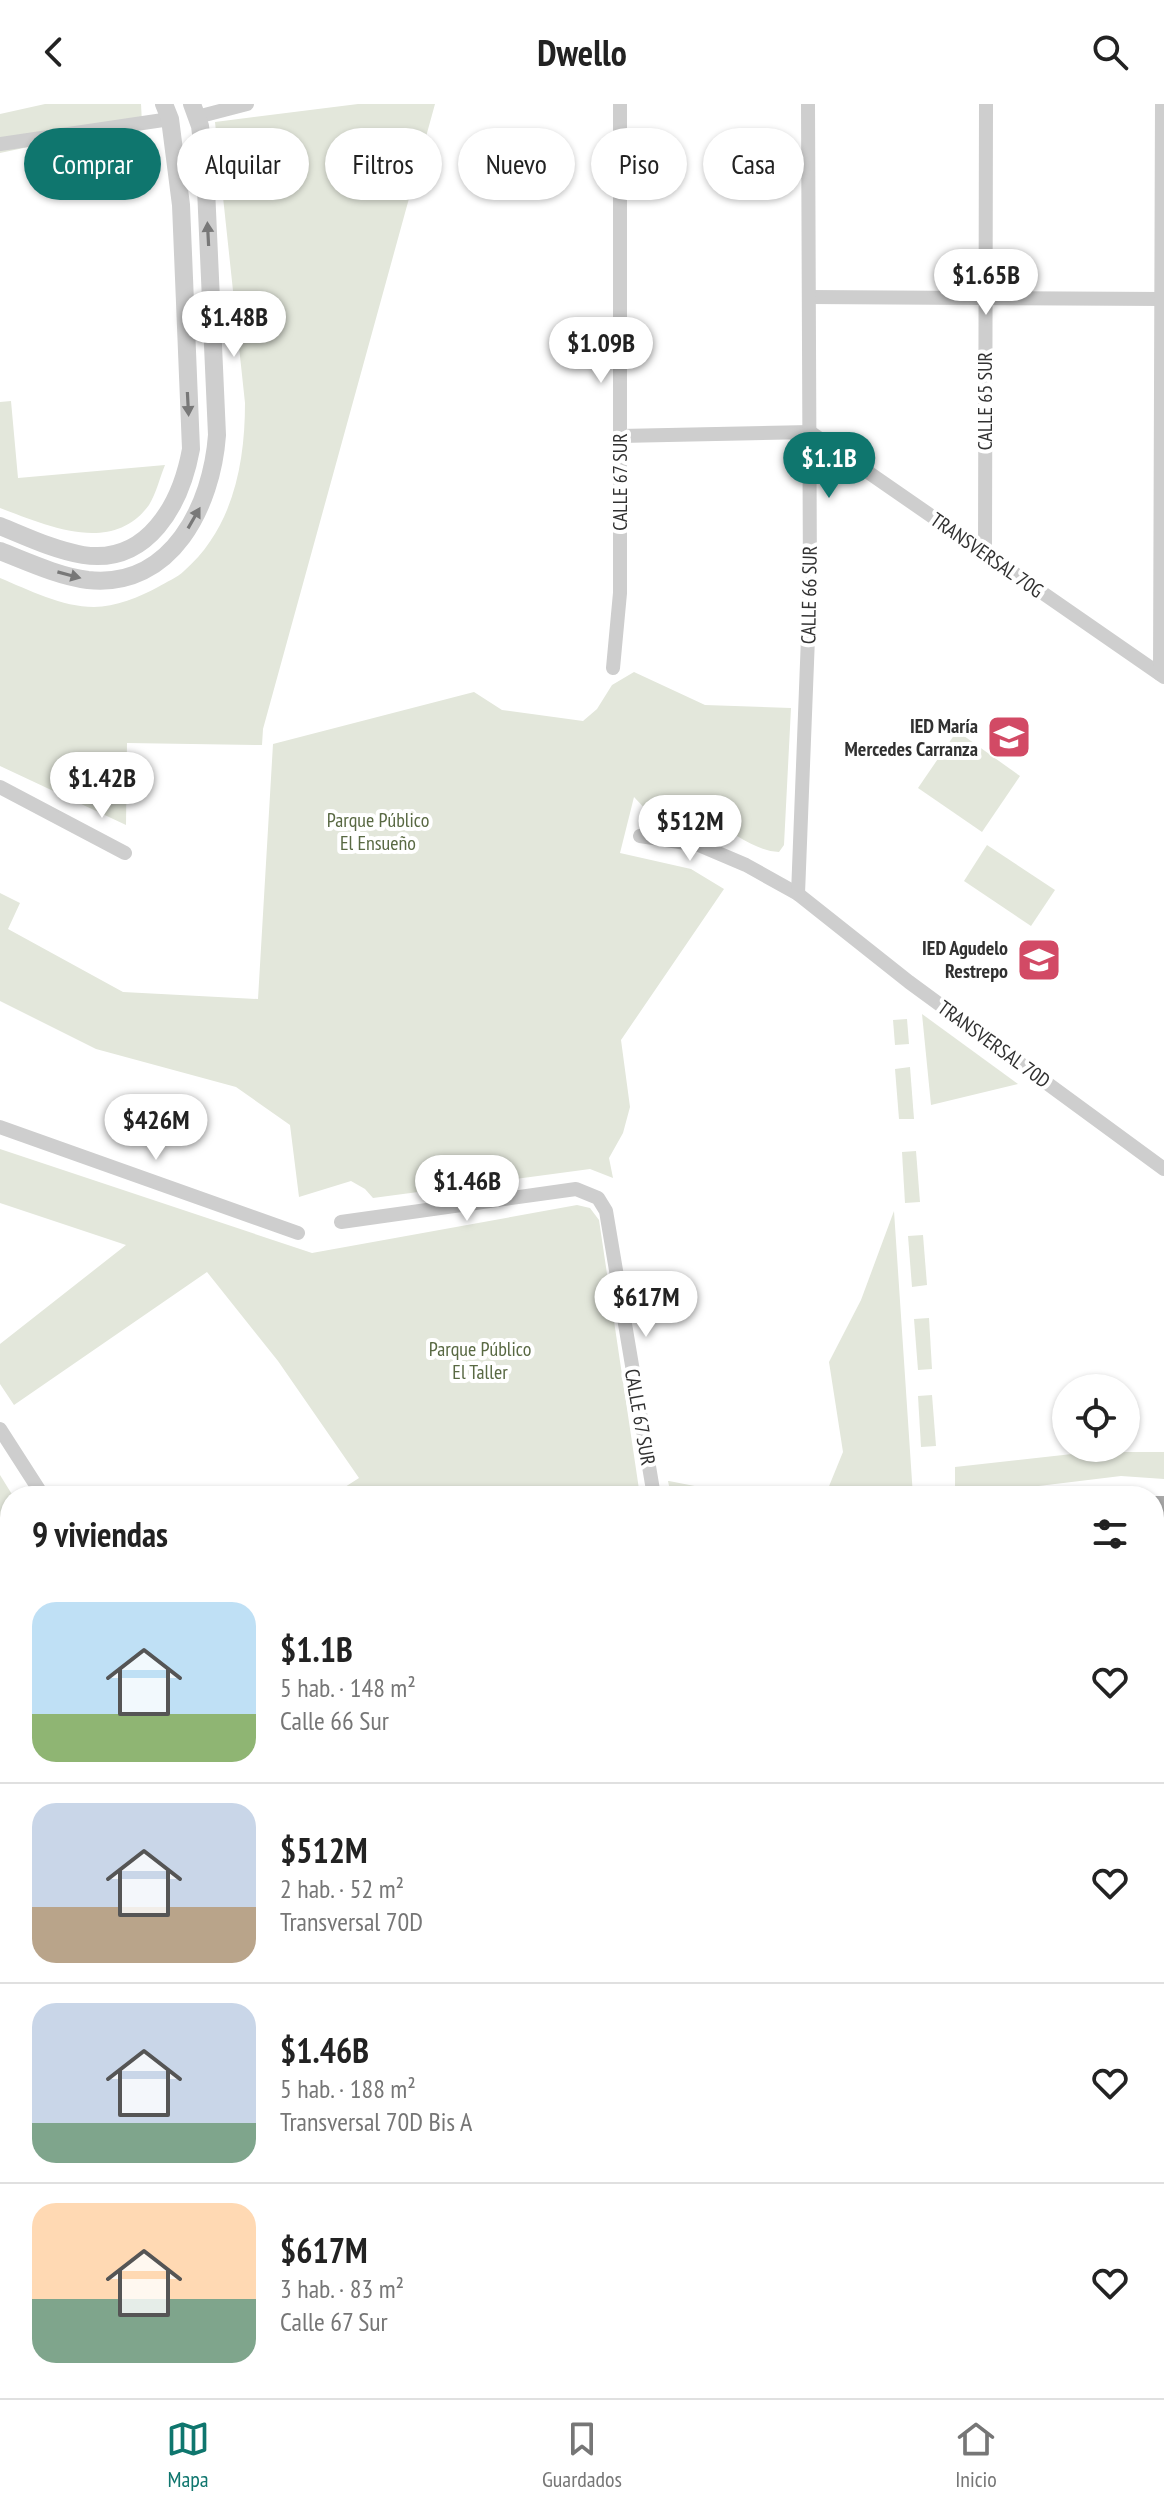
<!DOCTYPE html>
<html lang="es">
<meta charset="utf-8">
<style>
:root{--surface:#fff;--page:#f2f2f2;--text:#222;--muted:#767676;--line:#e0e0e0;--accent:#0f766e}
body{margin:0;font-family:"PT Sans Narrow",sans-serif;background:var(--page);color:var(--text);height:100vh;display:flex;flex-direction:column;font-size:30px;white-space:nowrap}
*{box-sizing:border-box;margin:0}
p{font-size:26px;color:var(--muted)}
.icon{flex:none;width:44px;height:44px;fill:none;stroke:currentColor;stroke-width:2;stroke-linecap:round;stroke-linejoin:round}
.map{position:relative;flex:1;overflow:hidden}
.side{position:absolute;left:0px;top:1382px;width:1164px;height:912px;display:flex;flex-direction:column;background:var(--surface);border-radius:32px 32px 0 0;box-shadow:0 2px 6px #0004}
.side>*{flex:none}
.guide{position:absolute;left:24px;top:24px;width:1116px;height:72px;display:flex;gap:16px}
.controls{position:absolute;left:1052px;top:1270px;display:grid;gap:16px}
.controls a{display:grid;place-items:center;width:88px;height:88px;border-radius:50%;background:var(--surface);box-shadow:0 2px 6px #0004;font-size:40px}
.price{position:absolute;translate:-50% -68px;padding:0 18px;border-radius:28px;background:#fff;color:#222;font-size:26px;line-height:52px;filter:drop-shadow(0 2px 4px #0008)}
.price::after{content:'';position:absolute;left:50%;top:48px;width:24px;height:18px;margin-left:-12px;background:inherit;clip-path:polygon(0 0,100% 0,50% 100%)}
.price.current{background:var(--accent);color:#fff}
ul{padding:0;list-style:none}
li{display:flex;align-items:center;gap:24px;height:200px;padding:0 32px}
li+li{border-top:2px solid var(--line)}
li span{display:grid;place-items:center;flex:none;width:224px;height:160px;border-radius:24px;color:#555}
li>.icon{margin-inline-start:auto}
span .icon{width:96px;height:96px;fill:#fffc;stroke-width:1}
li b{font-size:34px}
h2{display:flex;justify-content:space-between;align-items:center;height:96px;padding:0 32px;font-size:34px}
.tag{padding:0 28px;border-radius:36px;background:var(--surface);box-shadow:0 2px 6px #0004;font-size:28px;line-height:72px}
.tag.current{background:var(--accent);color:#fff}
header{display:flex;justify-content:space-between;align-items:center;height:104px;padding:0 32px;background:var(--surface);font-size:36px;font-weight:700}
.tabs{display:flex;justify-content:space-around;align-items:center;height:112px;border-top:2px solid var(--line);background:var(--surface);font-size:22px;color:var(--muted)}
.tabs a{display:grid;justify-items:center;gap:4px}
.tabs .current{color:var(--accent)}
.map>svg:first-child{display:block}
.green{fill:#e3e7db}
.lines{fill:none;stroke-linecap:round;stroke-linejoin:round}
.minor{stroke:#cecece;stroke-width:14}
.tertiary{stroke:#cecece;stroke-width:18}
.primary{stroke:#a9a9a9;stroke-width:24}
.oneway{fill:#787878}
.labels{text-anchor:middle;stroke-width:8;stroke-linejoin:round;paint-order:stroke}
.street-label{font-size:20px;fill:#313131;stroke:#fff}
.poi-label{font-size:20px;font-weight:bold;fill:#313131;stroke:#fff;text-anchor:end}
.park-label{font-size:20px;fill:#596943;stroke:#fff}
</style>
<header><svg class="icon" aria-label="back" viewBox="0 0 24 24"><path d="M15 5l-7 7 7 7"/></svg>Dwello<svg class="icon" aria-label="search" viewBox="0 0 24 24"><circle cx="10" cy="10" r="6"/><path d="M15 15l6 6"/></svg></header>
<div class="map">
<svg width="1164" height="2294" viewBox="0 0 1164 2294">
<rect width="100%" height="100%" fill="#fff"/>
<g class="green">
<path d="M45,0H141L142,19L0,49V10Z"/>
<path d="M358,0H435L263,625L262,641L127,639L126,721L0,662V474C29,486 62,503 94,503C115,503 140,493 158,483C166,478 177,474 184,467C233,424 245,360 245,299L215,18Z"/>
<path d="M11,297L18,374L165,361C160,373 156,390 149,401C112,452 46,421 0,404V298Z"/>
<path d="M634,568L705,601L791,604L784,741L779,748C754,747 734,727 711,719C690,712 670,713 649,709L634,693L620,749L691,765L724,785L621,936L630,1003L623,1029L609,1054L613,1074L590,1065L373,1094L365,1085L351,1077L299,1093L290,1021L236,983L96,945L0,897V789L20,799L8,825L123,888L258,895L273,640L474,588L502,606L583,617L597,605L612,581Z"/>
<path d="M957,627L1020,672L982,728L918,684Z"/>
<path d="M987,741L1055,786L1031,822L964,777Z"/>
<path d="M922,910L1018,980L931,1001Z"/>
<path d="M907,915L909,940L895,941L893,916Z"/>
<path d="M910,963L914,1015H899L895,965Z"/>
<path d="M0,1045L312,1149L577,1101L590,1104L599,1116L640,1392H331L359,1374L278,1257L207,1168L14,1301L0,1280V1240L126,1141L0,1099Z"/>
<path d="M916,1047L920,1098L905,1099L902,1048Z"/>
<path d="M894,1107L913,1392H825L843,1348L829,1258L861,1196Z"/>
<path d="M923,1131L927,1181L912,1183L908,1132Z"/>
<path d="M929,1214L932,1265L918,1266L914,1215Z"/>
<path d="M932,1291L936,1342L921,1343L918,1292Z"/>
<path d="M1090,1348H1164V1375L1121,1372L955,1392V1363Z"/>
<path d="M0,1371L13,1392H10V1447L0,1430Z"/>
<path d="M668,1377H669L746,1392H671Z"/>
<rect x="1154" y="1416" width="10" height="31"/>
<path d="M1164,1497V1557L1154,1556V1498Z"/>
<path d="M10,1513V1542L0,1543V1514Z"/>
<path d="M10,1584V1614L0,1615V1586Z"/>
<path d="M10,2007V2284H249L250,2294H0V2009Z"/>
<path d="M574,2284H634V2294H577Z"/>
</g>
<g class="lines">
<g class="minor">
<path d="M197,13L247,0"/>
<path d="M0,40L170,15"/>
<path d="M809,193L1164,195"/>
<path d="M620,332L810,328L1164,573"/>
<path d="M985,449L986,0"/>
<path d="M613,564L620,489V0"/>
<path d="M1160,570L1162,0"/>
<path d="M0,683L125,749"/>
<path d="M640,732L699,741L746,761L798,790L909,878L1164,1065"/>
<path d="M798,790L810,482L808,0"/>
<path d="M0,1023L298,1129"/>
<path d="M341,1118L576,1085L598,1094L606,1107L654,1392"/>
<path d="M0,1325L43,1392"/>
<path d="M0,1990L10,1988"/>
<path d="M548,2284L550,2294"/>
<path d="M1009,2284V2294"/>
</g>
<g class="tertiary">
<path d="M0,422C27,433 54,446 83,451C148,461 181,400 191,345L181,101L170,15L164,0"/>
<path d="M0,447C28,458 58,472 88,476C172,485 212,401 217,331L205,62L200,22L192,0"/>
<path d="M1154,1759L1164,1758"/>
<path d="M1154,2226H1164"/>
</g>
<g class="primary">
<path d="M1154,1404H1164"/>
<path d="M1154,1461H1164"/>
<path d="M0,1573L10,1571"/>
<path d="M0,1630L10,1629"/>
</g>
</g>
<defs><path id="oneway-solid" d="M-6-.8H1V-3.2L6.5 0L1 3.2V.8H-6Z" transform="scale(2)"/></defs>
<g class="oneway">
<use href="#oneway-solid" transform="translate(208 130) rotate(-93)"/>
<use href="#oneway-solid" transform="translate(188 300) rotate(87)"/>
<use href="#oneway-solid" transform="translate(194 414) rotate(-60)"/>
<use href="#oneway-solid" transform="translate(69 471) rotate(15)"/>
</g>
<defs>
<g id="school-square" transform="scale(2.3)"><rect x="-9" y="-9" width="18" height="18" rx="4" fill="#d24a65" stroke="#fff"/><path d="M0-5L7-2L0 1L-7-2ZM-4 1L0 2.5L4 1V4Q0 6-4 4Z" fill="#fff"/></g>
</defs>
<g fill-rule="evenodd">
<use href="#school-square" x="1009" y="633"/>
<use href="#school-square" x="1039" y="856"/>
</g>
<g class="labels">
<g class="street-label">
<text transform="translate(985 297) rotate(-90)" y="7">CALLE 65 SUR</text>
<text transform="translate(620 378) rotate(-90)" y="7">CALLE 67 SUR</text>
<text transform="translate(987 451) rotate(35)" y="7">TRANSVERSAL 70G</text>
<text transform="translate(809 491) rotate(-89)" y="7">CALLE 66 SUR</text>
<text transform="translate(994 940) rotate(36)" y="7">TRANSVERSAL 70D</text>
<text transform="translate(640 1313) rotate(80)" y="7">CALLE 67 SUR</text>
</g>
<g class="poi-label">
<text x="978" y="629">IED María<tspan x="978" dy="23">Mercedes Carranza</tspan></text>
<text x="1008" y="851">IED Agudelo<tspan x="1008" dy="23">Restrepo</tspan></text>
</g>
<g class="park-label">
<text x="378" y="723">Parque Público<tspan x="378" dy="23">El Ensueño</tspan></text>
<text x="480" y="1252">Parque Público<tspan x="480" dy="23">El Taller</tspan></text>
</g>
</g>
</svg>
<div class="controls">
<a><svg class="icon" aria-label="locate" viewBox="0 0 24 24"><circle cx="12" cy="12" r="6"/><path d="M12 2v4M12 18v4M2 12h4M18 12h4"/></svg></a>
</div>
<b class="price" style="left:986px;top:213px">$1.65B</b>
<b class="price" style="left:234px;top:255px">$1.48B</b>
<b class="price" style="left:601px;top:281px">$1.09B</b>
<b class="price current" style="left:829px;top:396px">$1.1B</b>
<b class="price" style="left:102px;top:716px">$1.42B</b>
<b class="price" style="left:690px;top:759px">$512M</b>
<b class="price" style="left:156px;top:1058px">$426M</b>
<b class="price" style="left:467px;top:1119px">$1.46B</b>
<b class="price" style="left:646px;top:1235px">$617M</b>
<div class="guide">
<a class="tag current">Comprar</a>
<a class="tag">Alquilar</a>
<a class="tag">Filtros</a>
<a class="tag">Nuevo</a>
<a class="tag">Piso</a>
<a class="tag">Casa</a>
</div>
<section class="side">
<h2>9 viviendas<svg class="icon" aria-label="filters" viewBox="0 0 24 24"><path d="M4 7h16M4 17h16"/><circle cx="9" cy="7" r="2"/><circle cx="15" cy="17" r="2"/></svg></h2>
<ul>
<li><span style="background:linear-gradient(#bfe0f5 70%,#8fb573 0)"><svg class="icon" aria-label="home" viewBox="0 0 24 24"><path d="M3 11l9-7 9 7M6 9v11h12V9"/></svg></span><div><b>$1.1B</b><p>5 hab. · 148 m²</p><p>Calle 66 Sur</p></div><svg class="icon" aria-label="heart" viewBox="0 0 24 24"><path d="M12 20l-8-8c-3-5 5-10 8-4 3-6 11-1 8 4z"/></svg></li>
<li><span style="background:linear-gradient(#c9d6e8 65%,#b9a48a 0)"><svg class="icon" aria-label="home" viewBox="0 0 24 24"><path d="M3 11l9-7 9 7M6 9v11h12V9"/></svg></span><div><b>$512M</b><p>2 hab. · 52 m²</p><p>Transversal 70D</p></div><svg class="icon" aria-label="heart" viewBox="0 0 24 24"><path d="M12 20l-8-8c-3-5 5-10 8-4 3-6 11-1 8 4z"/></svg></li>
<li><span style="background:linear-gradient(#c9d6e8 75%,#7fa58c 0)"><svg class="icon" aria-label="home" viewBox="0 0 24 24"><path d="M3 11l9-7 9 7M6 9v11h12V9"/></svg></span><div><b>$1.46B</b><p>5 hab. · 188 m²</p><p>Transversal 70D Bis A</p></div><svg class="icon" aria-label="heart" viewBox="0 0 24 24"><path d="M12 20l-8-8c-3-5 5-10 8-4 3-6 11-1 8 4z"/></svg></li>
<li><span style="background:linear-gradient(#ffd9b3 60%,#7fa58c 0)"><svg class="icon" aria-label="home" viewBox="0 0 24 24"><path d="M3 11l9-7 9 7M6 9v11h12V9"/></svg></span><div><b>$617M</b><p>3 hab. · 83 m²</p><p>Calle 67 Sur</p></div><svg class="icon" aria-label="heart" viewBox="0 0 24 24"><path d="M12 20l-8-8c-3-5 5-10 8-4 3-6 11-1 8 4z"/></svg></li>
</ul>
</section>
</div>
<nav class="tabs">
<a class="current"><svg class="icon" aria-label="map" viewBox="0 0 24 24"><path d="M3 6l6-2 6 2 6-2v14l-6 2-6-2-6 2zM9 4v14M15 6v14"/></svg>Mapa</a>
<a><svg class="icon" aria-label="saved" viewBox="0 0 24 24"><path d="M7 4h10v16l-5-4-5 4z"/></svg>Guardados</a>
<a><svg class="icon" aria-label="home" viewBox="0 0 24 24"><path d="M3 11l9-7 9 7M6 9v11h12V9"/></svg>Inicio</a>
</nav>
